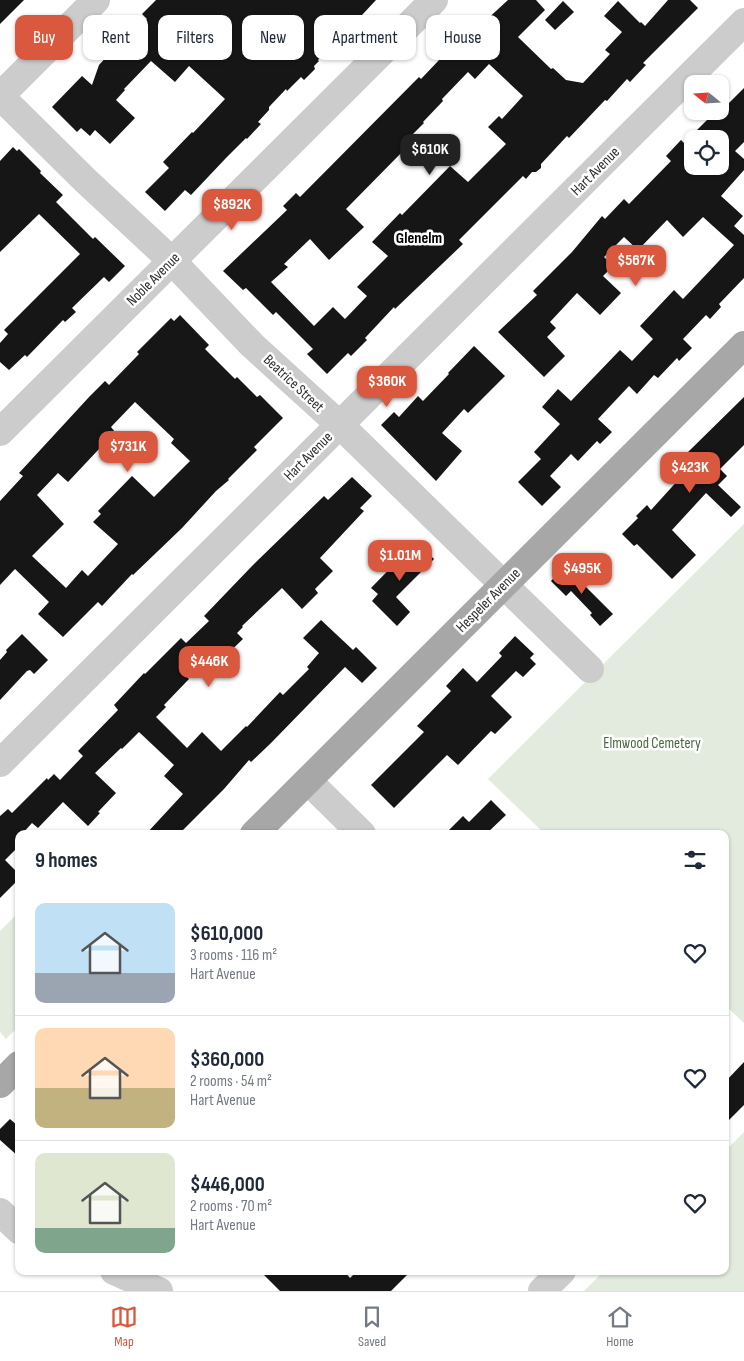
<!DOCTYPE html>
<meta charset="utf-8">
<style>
:root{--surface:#fff;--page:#f2f2f3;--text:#1f2937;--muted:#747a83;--line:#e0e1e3;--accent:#da583e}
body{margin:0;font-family:"Sofia Sans Condensed",sans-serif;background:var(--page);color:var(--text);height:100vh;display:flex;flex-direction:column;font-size:19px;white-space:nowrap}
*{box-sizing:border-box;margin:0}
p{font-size:16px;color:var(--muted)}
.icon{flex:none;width:28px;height:28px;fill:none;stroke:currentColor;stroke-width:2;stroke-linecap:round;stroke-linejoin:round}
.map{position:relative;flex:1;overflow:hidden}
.details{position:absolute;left:15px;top:830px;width:714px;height:445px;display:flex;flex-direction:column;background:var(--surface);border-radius:10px;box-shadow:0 1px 4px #0004}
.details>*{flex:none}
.banner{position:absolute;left:15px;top:15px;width:715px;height:45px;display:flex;gap:10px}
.needle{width:32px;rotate:288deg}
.tools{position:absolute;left:684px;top:75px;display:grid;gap:10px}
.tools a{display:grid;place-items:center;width:45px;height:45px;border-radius:10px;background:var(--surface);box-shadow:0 1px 4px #0004;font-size:25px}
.price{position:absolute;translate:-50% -42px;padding:0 11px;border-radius:10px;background:var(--accent);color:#fff;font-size:16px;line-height:32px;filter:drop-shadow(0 1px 2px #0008)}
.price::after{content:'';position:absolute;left:50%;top:30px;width:15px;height:11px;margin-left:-8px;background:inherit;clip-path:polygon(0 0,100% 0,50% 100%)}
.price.selected{background:#222;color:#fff}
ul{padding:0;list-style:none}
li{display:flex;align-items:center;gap:15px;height:125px;padding:0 20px}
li+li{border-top:1px solid var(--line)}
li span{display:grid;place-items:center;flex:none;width:140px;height:100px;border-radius:10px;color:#555}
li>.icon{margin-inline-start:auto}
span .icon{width:60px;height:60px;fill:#fffc;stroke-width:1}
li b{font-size:21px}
h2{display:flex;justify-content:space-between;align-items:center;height:60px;padding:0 20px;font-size:21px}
.chip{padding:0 18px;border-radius:10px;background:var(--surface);box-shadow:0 1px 4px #0004;font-size:18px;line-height:45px}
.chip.selected{background:var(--accent);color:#fff}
.tab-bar{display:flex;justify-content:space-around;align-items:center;height:70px;border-top:1px solid var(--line);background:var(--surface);font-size:14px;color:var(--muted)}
.tab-bar a{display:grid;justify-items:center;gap:2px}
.tab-bar .selected{color:var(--accent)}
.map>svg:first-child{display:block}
.green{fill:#e2ebde}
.building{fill:#161616;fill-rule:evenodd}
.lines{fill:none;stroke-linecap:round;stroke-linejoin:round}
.minor{stroke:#ccc;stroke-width:28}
.major{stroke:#a7a7a7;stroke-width:28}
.labels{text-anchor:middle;stroke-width:5;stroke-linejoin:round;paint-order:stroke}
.street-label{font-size:15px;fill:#2f2f2f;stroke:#fff}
.park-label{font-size:15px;fill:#49683f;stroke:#fff}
.neighbourhood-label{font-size:16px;font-weight:bold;fill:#000;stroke:#fff}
</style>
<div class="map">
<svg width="744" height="1291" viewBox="0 0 744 1291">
<rect width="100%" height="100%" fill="#fff"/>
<g class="green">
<path d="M744,524V1023L725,1005V834H545L488,779Z"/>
<path d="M19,912V1026L6,1039L0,1032V931Z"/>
<path d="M744,1132V1291H584L604,1271H725V1151Z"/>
</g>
<g class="building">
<path d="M0,0H24L0,24Z"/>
<path d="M156,0H376L349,29L348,31L342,38L340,37L318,60L319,61L314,66L315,69L304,80L301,77L287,91L286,89L269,107V110L258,122L261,124L247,139L246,138L226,158L191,195L185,190L165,211L145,192L169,168L163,162L192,132L193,133L225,99L189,66L175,82L151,61L124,89L125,90L116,100L135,118L110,144L95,130L90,136L81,128L77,132L52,107L82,76L92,85L99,65L110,53L108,51L119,39L124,43L147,19L142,14Z"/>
<path d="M508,0H536L545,10L518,37L551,69L553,68L566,80L583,83L610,54L605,50L622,32L604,16L618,1L640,23L641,22L645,26L668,0H690L698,8L643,63L646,65L630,82L627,79L607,101L605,100L569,138L567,136L541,164V168L536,172H532L526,179L523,176L459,240L463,244L395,309L394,307L365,338L367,340L351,356L348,353L327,374L307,354L313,349L276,312L273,315L246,288L243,290L223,271L287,210L283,206L296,193L300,197L419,77L421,79L460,38L461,39L480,20L483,23ZM489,64L523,96L502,119L499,116L488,127L506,144L468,182L450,166L402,215L400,213L372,242L388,256L357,287L367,296L345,319L333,307L314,326L271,282L288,267L284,264L309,240L310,239L329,260L364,227L346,209L409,145L405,142L424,123L423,122L443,101L442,99L468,72L475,79Z"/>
<path d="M563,1L574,12L555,30L545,20Z"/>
<path d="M744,88V142L735,151L744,159V170L721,196L743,216L734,226L744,235V278L719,304L721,307L710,319L706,315L683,339L692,348L679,361L677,358L658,378L654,375L637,394L629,386L598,419L612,432L600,444L597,441L578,461L571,454L550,476L561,487L542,506L518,482L541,459L534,452L560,424L542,407L558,389L571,401L620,350L632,361L653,339L640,326L674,290L683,299L734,245L703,217L683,237L667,220L638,250L624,237L604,257L613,266L603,276L621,293L600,315L577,293L550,322L556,328L547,337L565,356L544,377L498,332L537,295L533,291L572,252L602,216L605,219L624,199L629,204L671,161L666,156L681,140L684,143L709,118L702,111H721ZM692,139H720V166H692Z"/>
<path d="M13,147L17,151L19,149L41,171L40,173L63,195L56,202L93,239L95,237L125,266L109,282L104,277L72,308L76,312L65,322L63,320L27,357L25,355L9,370L0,362V343L8,334L4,330L80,254L39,214L0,252V161Z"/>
<path d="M180,315L209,345L205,349L235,379L237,377L257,397L260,395L283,418L254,447L257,450L228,479L229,480L216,491L182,528L133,575L132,574L102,606L98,602L63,637L38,614L49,602L15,569L0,585V501L23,476L19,473L90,396L105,381L109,385L139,354L137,352L171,318L174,321ZM135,402L174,439L171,443L190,461L154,497L132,476L98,511L101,514L93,522L118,544L88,576L82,570L66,588L32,556L64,524L37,495L58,473L68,482L115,432L111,427Z"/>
<path d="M474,346L505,376L468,413L464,409L442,433L462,451L436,481L381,425L394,412L399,417L418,396L423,401L449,374L448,373Z"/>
<path d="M744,397V445L720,469L727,476L718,485L741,507L731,517L706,493L672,530L696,555L672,579L637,544L634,546L622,534L638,518L636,516L647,505L651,510L680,478L673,471L689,455L687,453Z"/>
<path d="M352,477L372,496L360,508L364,511L320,558L333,571L315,589L318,593L302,609L282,588L242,626L243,627L237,633L243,639L216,665L207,655L186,676L189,679L164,705L166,707L156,717L187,748L202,732L221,751L246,726L247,727L280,692L283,695L309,669L307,667L319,653L303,638L321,620L353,650L356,647L377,668L362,683L345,667L271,743L251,762L249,760L224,789L179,834H146L183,794L164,776L174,765L139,732L122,749L121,748L95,773L116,793L98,812L100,813L88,826L63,802L38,828L32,823L22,834H19V846L5,860L19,874V879L0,898V816L8,809L12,813L47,778L48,780L54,774L60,780L83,756L78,751L118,710L114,705L144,673L145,674L181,638L186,643L209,621L204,616L253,565L324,496L328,500Z"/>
<path d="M416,542L434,559L396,597L410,612L397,626L372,601L378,594L371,588Z"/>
<path d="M565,566L613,614L600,626L590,615L592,613L571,591L566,596L551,581Z"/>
<path d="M22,634L48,660L34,674L30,670L27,671L0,700V660L7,652L6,650Z"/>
<path d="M515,636L534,654L530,658L536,664L523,677L516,671L491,696L512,717L495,734L491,731L458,765L447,755L394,808L371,785L424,732L417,726L451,691L446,686L463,668L477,682L502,656L499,653Z"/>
<path d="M491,800L506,815L486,834H445L463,816L469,822Z"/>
<path d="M744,1062V1105L725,1124V1082Z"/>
<path d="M10,1119L19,1127V1157L0,1140V1129Z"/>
<path d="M260,1271H344L350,1278L357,1271H411L391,1291H280Z"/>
</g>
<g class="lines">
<g class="minor">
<path d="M0,96L86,181L172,261L252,345L340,425L590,669"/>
<path d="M0,96L96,0"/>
<path d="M0,432L434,0"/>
<path d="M0,763L744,22"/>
<path d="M308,781L362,834"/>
<path d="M0,1212L19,1230"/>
<path d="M114,1271L159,1291"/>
<path d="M542,1291L562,1271"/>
</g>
<g class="major">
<path d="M254,834L744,345"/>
<path d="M0,1084L19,1065"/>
</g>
</g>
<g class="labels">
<g class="street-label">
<text transform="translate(595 171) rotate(-45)" y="5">Hart Avenue</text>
<text transform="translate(153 279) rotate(-45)" y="5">Noble Avenue</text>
<text transform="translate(294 383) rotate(43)" y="5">Beatrice Street</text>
<text transform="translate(308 456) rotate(-45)" y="5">Hart Avenue</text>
<text transform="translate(488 600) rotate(-45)" y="5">Hespeler Avenue</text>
</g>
<g class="park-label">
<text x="652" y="748">Elmwood Cemetery</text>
</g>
<g class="neighbourhood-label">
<text x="419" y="243">Glenelm</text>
</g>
</g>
</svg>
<div class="tools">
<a><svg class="needle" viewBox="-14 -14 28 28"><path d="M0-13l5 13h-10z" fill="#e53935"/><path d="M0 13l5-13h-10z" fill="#747a83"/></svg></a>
<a><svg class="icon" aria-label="locate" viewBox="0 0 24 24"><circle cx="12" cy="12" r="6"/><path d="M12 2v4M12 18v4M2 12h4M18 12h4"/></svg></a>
</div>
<b class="price selected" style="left:430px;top:176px">$610K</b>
<b class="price" style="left:232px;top:231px">$892K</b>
<b class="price" style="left:636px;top:287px">$567K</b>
<b class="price" style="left:387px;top:408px">$360K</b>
<b class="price" style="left:128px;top:473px">$731K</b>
<b class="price" style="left:690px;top:494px">$423K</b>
<b class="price" style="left:400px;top:582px">$1.01M</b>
<b class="price" style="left:582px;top:595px">$495K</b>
<b class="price" style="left:209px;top:688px">$446K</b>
<div class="banner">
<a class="chip selected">Buy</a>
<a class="chip">Rent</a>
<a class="chip">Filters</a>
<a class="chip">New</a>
<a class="chip">Apartment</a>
<a class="chip">House</a>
</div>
<section class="details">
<h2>9 homes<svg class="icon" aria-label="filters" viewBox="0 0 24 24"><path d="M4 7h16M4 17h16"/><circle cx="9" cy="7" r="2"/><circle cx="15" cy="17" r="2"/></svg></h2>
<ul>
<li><span style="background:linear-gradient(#bfe0f5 70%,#9aa5b1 0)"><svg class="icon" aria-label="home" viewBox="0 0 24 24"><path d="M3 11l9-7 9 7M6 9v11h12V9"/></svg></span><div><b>$610,000</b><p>3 rooms · 116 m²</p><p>Hart Avenue</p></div><svg class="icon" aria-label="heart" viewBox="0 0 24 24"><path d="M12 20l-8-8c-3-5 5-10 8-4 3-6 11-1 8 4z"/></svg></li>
<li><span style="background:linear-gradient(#ffd9b3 60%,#c2b280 0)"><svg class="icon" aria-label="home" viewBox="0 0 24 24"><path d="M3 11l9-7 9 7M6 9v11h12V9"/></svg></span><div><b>$360,000</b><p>2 rooms · 54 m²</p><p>Hart Avenue</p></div><svg class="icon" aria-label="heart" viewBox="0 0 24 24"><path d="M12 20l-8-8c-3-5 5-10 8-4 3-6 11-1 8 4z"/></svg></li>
<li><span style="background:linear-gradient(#dfe7d0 75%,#7fa58c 0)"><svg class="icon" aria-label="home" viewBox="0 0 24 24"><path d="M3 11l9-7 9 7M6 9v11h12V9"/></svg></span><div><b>$446,000</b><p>2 rooms · 70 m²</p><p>Hart Avenue</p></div><svg class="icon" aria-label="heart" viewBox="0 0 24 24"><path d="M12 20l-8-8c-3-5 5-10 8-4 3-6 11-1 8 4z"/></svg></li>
</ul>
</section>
</div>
<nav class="tab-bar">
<a class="selected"><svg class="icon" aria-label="map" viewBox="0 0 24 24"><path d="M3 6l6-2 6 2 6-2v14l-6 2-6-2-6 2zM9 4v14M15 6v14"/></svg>Map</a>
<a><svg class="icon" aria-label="saved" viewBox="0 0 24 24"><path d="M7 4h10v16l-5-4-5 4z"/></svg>Saved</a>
<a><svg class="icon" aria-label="home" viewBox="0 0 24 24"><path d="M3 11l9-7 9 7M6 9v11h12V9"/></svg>Home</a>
</nav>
